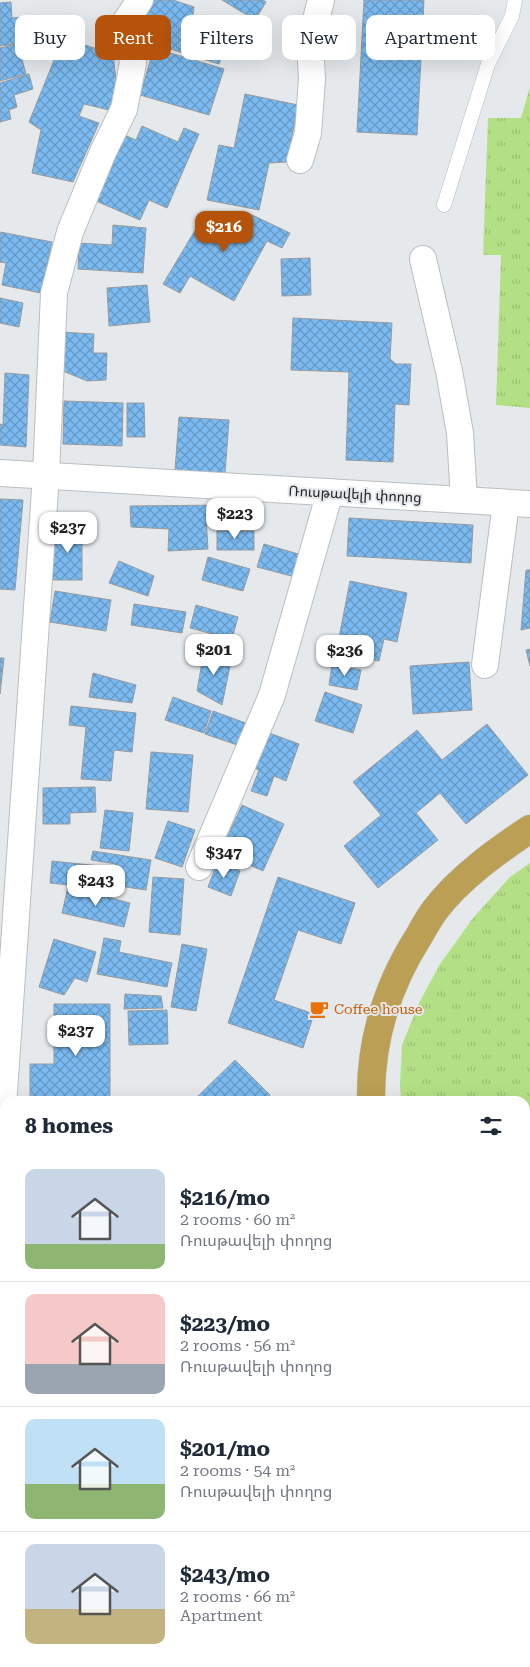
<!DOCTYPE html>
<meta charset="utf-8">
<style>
:root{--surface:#fff;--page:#f2f2f3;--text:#1f2937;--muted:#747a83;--line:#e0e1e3;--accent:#b45309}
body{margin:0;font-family:"Roboto Serif","Noto Sans Armenian",serif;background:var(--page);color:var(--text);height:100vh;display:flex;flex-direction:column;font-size:19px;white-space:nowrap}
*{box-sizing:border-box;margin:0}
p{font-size:16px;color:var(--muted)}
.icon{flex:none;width:28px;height:28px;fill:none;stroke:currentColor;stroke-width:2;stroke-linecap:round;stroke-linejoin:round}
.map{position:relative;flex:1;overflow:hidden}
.side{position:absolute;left:0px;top:1096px;width:530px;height:571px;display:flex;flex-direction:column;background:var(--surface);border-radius:15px 15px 0 0;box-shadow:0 5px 20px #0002}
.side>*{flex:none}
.banner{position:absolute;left:15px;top:15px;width:500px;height:45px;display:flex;gap:10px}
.price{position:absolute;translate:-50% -42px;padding:0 11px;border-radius:10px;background:#fff;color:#222;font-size:16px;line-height:32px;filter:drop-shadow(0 1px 2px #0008)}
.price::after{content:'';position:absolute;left:50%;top:30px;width:15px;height:11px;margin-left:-8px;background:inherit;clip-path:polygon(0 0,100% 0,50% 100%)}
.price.active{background:var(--accent);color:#fff}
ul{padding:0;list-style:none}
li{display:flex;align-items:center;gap:15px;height:125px;padding:0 25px}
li+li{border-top:1px solid var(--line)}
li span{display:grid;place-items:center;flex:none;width:140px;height:100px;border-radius:10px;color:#555}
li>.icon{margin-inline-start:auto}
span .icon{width:60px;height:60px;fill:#fffc;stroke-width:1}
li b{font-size:21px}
h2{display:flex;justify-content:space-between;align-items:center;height:60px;padding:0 25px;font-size:21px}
.tag{padding:0 18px;border-radius:10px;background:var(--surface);box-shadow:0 5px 20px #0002;font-size:18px;line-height:45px}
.tag.active{background:var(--accent);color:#fff}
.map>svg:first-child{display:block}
.park{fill:url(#park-tufts)}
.building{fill:url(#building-cross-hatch);stroke:#979a9d}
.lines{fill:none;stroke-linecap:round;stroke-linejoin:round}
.service-casing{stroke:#babec1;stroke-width:15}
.pedestrian-casing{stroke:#babec1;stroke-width:21}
.minor-casing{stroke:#babec1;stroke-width:28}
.tertiary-casing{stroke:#babec1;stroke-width:29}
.trunk-casing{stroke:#c6c7c7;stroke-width:29}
.service{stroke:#fff;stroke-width:14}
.pedestrian{stroke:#fff;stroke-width:20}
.minor{stroke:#fff;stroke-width:26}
.tertiary{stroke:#fff;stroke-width:28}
.trunk{stroke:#bb9f54;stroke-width:28}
.labels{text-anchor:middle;stroke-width:4;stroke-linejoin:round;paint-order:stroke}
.street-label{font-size:14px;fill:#252628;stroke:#e5e9ec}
.food-label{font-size:14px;fill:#c56008;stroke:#e5e9ec;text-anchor:start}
</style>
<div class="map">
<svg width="530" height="1667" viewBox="0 0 530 1667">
<defs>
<pattern id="park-tufts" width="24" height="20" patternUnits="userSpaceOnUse" patternTransform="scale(1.25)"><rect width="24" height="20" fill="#b3e085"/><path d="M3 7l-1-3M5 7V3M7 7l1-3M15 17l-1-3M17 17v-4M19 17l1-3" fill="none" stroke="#9ac073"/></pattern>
<pattern id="building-cross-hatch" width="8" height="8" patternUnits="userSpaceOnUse" patternTransform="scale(1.25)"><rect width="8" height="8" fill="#7bbbf1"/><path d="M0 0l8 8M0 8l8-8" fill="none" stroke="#6598c3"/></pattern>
</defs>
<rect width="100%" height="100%" fill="#e5e9ec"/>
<g class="park">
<path d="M530,87V408L496,405L501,255H483L488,118H521Z"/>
<path d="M530,863V1207L525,1206V1101H401L400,1085L402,1045L419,1003L440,964L473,918L510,877Z"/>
</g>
<g class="building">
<path d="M152,0H173L194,7L192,22L210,33L218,17L259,35L252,50L227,43L219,64L134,38Z"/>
<path d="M222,0H263L266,2L255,20Z"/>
<path d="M364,0H424L417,135L357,132Z"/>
<path d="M11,2L12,18L37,16V23L66,21L68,32L52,33L53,40L0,46V3Z"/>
<path d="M63,38L113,54L117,88L109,110L84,104L79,116L99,123L73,182L32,173L41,130L29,122Z"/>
<path d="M18,44L26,74L0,81V48Z"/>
<path d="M154,48L224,69L209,115L140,95Z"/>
<path d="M29,74L33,89L14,95L17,107L9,110L11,119L0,122V83Z"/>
<path d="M245,94L298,105L287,162L269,163L259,210L207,200L219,145L234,148Z"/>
<path d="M142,126L178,142L184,128L199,134L167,208L149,200L140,220L89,198L117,132L136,140Z"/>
<path d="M221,211L237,221L248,213L290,233L282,248L267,241L234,301L190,276L180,293L163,284L206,212L217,219Z"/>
<path d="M113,225L146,228L143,273L78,269L79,243L112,245Z"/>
<path d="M0,232L52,242L41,293L2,285L6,263L0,262Z"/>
<path d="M310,258L311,295L282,296L281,259Z"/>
<path d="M147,285L150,322L109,326L107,288Z"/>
<path d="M0,298L23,303L19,327L0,323Z"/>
<path d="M293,318L392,323L390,359L396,364H411L409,405L395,404L393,462L346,460L349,372L291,370Z"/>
<path d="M60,332L94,334L93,353H107L106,380L87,381L63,371Z"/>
<path d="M5,373L29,375L26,447L0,445V424L3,425Z"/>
<path d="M64,401L123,403L122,446L63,444Z"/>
<path d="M127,403H144L145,437H127Z"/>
<path d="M179,417L229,420L225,473L175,470Z"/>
<path d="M0,499L23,500L15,590L0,589Z"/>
<path d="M225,505L223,517H206L208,549L168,551L169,529L131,527L130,506Z"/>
<path d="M349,518L473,525L471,563L347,556Z"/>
<rect x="53" y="528" width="29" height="52"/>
<rect x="217" y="531" width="37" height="19"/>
<path d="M264,544L305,556L299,578L257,567Z"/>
<path d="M208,557L250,569L243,591L202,580Z"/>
<path d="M119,561L154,576L148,596L109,583Z"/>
<path d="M526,570H530V628L521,630Z"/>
<path d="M350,581L407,593L397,642L384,639L379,661L336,653Z"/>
<path d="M55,591L111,600L106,631L50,622Z"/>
<path d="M134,604L186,612L182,633L131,625Z"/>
<path d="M196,605L238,617L232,639L190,628Z"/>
<path d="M530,649V666L526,650Z"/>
<path d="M204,651L232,656L222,705L197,691Z"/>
<path d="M0,658H4L0,694Z"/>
<path d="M469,662L472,710L413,714L410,666Z"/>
<path d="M332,665L361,670L357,690L329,685Z"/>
<path d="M93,673L136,685L132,703L89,697Z"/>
<path d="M325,692L362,705L353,733L315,721Z"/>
<path d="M173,697L211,711L204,733L165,720Z"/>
<path d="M71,706L136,713L132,752L114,750L111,781L81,779L86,727L69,725Z"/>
<path d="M213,711L251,725L243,747L205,734Z"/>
<path d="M487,724L528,775L466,824L440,793L416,813L438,840L378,888L344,846L381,815L353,782L417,730L442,760Z"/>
<path d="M264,731L299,744L286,781L274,776L267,796L251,791L259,770L251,767Z"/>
<path d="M151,752L193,755L188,812L146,809Z"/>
<path d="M95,787L96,812L70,813V824H43V788Z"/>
<path d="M242,805L284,824L263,871L220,852Z"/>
<path d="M105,810L133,813L129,851L100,848Z"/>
<path d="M168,821L195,830L182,867L155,858Z"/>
<path d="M93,851L151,860L146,890L112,885L116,864L91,860Z"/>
<path d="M52,861L109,867L106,889L50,883Z"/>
<path d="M217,863L240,871L231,896L208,887Z"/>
<path d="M153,877L184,879L180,935L149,932Z"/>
<path d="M278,877L355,903L341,944L298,930L274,1000L314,1014L303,1048L228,1023Z"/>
<path d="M68,887L130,903L124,927L62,913Z"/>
<path d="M104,938L121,941L119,952L172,963L167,987L97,974Z"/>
<path d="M54,939L96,952L87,982L75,978L64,995L39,987Z"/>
<path d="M182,944L207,949L196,1011L171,1007Z"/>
<path d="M125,994L161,996L163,1008L124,1009Z"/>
<path d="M54,1004H110V1101H30V1064H54Z"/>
<path d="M167,1010L168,1044L129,1045L128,1011Z"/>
<path d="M235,1060L270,1095L264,1101H193Z"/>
<path d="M5,1341V1424L0,1429V1346Z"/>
<path d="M525,1342L530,1348V1376L525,1412Z"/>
<path d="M5,1614V1662H23L19,1667H6L0,1661V1619Z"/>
<path d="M156,1662L182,1663L212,1662L210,1667H155Z"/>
<path d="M302,1662H359L358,1667H317Z"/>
<rect x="419" y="1662" width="71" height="5"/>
</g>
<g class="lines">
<g class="service-casing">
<path id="service" d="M444,205L488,64L512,16L515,0"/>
</g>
<g class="pedestrian-casing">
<path id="pedestrian" d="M0,1519L5,1513"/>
</g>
<g class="minor-casing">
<g id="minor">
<path d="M300,160L308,133L312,79L310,43L321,0"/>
<path d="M423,259L449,371L460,433L464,500"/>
<path d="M0,473L530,504"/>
<path d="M485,665L506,503"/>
<path d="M199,867L272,695L330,492"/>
<path d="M0,1151L46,475L54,293L70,232L103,152L124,109L133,63L126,21L140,0"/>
<path d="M222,1667L224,1662"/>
<path d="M377,1667L378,1662"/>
</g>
</g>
<g class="tertiary-casing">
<path id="tertiary" d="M0,1216H5"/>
</g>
<g class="trunk-casing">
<g id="trunk">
<path d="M371,1101C370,1042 387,986 419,936C424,927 429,918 435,910C459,878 497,851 530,829"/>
<path d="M525,1251H530"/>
</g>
</g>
<use href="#service" class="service"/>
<use href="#pedestrian" class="pedestrian"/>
<use href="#minor" class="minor"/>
<use href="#tertiary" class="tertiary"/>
<use href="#trunk" class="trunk"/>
</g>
<defs>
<g id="cafe-bare" transform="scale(1.5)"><path d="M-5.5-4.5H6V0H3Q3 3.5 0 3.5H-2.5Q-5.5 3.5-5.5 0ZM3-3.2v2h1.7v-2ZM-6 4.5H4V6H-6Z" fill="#e8710a" stroke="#e5e9ec" stroke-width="2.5" paint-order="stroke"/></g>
</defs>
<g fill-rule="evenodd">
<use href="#cafe-bare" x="319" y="1009"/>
</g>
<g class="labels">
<g class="street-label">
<text transform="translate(355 494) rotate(3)" y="5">Ռուսթավելի փողոց</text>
</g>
<g class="food-label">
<text x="334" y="1014">Coffee house</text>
</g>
</g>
</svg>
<b class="price active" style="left:224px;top:253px">$216</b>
<b class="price" style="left:235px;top:540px">$223</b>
<b class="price" style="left:68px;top:554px">$237</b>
<b class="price" style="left:214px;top:676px">$201</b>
<b class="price" style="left:345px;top:677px">$236</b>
<b class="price" style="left:224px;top:879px">$347</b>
<b class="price" style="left:96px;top:907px">$243</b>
<b class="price" style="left:76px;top:1057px">$237</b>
<div class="banner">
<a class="tag">Buy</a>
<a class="tag active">Rent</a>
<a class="tag">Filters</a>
<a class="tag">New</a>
<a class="tag">Apartment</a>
</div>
<section class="side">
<h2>8 homes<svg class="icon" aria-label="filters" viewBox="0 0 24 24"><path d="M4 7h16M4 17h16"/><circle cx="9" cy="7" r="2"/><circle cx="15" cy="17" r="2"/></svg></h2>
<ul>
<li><span style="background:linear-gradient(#c9d6e8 75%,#8fb573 0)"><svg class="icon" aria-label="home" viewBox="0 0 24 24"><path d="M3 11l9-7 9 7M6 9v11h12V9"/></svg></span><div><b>$216/mo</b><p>2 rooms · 60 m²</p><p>Ռուսթավելի փողոց</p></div></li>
<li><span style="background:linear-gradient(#f6c9c9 70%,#9aa5b1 0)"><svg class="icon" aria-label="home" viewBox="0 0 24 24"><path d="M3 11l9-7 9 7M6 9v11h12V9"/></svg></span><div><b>$223/mo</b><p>2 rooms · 56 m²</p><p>Ռուսթավելի փողոց</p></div></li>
<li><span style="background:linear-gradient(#bfe0f5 65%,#8fb573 0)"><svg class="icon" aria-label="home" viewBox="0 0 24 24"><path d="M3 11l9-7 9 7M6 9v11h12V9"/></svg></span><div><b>$201/mo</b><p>2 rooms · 54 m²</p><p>Ռուսթավելի փողոց</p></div></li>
<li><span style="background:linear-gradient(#c9d6e8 65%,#c2b280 0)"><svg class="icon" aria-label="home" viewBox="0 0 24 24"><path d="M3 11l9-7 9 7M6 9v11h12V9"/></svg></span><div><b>$243/mo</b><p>2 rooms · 66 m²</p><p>Apartment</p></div></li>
</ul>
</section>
</div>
